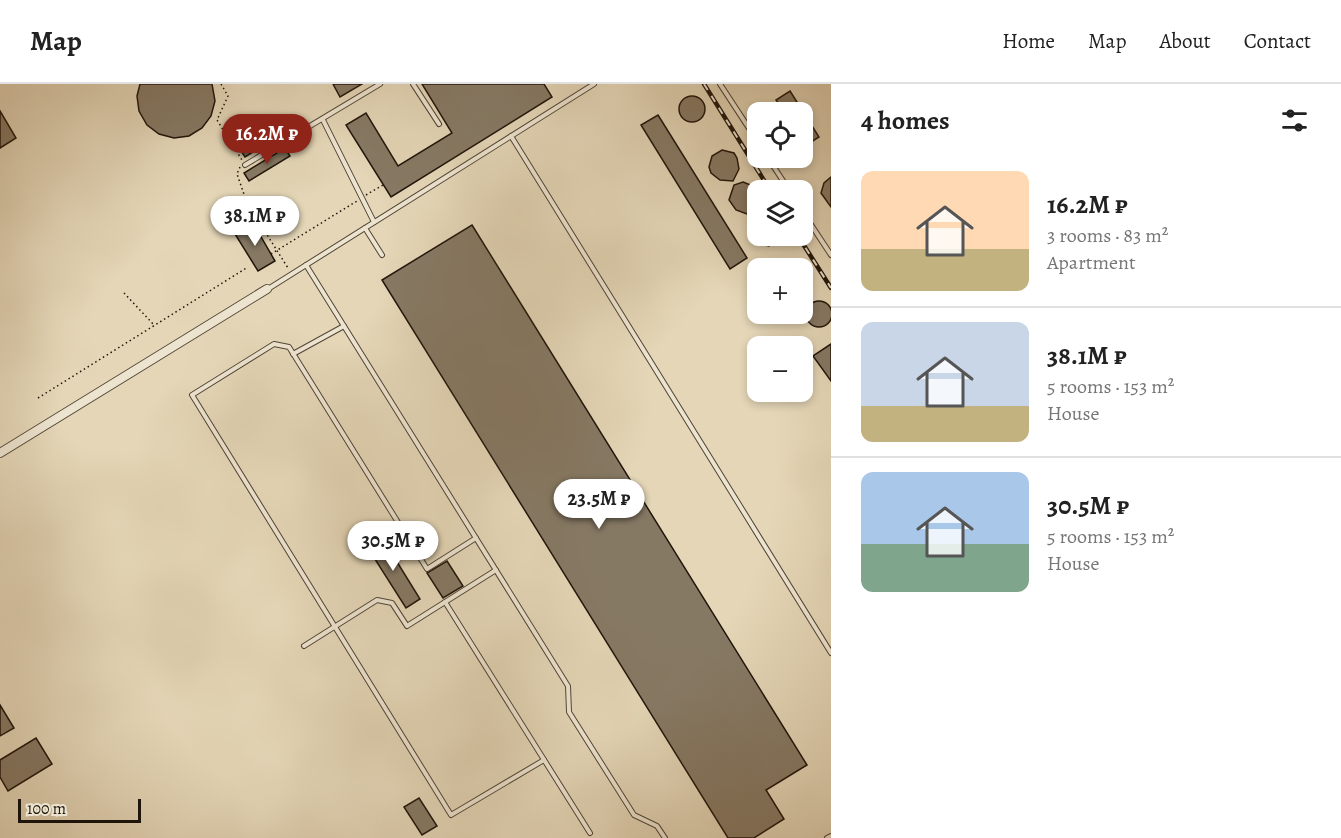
<!DOCTYPE html>
<meta charset="utf-8">
<style>
:root{--surface:#fff;--page:#f2f2f2;--text:#222;--muted:#767676;--line:#e0e0e0;--accent:#8f2418}
body{margin:0;font-family:Alegreya,serif;background:var(--page);color:var(--text);height:100vh;display:flex;flex-direction:column;font-size:22px;white-space:nowrap}
*{box-sizing:border-box;margin:0}
p{font-size:20px;color:var(--muted)}
.icon{flex:none;width:33px;height:33px;fill:none;stroke:currentColor;stroke-width:2;stroke-linecap:round;stroke-linejoin:round}
.map{position:relative;flex:1;overflow:hidden}
.side{display:flex;flex-direction:column;background:var(--surface);width:510px}
.side>*{flex:none}
.buttons{position:absolute;left:747px;top:18px;display:grid;gap:12px}
.buttons a{display:grid;place-items:center;width:66px;height:66px;border-radius:12px;background:var(--surface);box-shadow:0 3px 9px #0003;font-size:30px}
.scale{position:absolute;left:18px;bottom:15px;width:123px;box-sizing:border-box;padding-left:6px;border:3px solid #20150b;border-top:0;font-size:16px;line-height:21px;white-space:nowrap;color:#20150b;-webkit-text-stroke:4px #ede4d0;paint-order:stroke}
.price{position:absolute;translate:-50% -51px;padding:0 14px;border-radius:21px;background:#fff;color:#222;font-size:20px;line-height:39px;filter:drop-shadow(0 2px 3px #0008)}
.price::after{content:'';position:absolute;left:50%;top:36px;width:18px;height:14px;margin-left:-9px;background:inherit;clip-path:polygon(0 0,100% 0,50% 100%)}
.price.active{background:var(--accent);color:#fff}
ul{padding:0;list-style:none}
li{display:flex;align-items:center;gap:18px;height:150px;padding:0 30px}
li+li{border-top:2px solid var(--line)}
li span{display:grid;place-items:center;flex:none;width:168px;height:120px;border-radius:12px;color:#555}
li>.icon{margin-inline-start:auto}
span .icon{width:72px;height:72px;fill:#fffc;stroke-width:1}
li b{font-size:26px}
h2{display:flex;justify-content:space-between;align-items:center;height:72px;padding:0 30px;font-size:26px}
header{display:flex;align-items:center;gap:36px;box-sizing:border-box;height:84px;padding:0 30px;background:var(--surface);border-bottom:2px solid var(--line)}
header strong{font-size:28px}
nav{display:flex;gap:33px;margin-inline-start:auto;font-size:21px}
main{display:flex;flex:1;min-height:0}
.map>svg:first-child{display:block}
.building{fill:#867964;stroke:#20150b;stroke-width:1.5}
.lines{fill:none;stroke-linecap:round;stroke-linejoin:round}
.lane-casing{stroke:#514536;stroke-width:6}
.street-casing{stroke:#514536;stroke-width:10}
.path{stroke:#20150b;stroke-width:1.5;stroke-dasharray:1.5 3;stroke-linecap:butt}
.lane{stroke:#ede4d0;stroke-width:4}
.street{stroke:#ede4d0;stroke-width:8}
.rail-casing{stroke:#20150b;stroke-width:4.5}
.rail{stroke:#ede4d0;stroke-width:2;stroke-dasharray:7;stroke-linecap:butt}
</style>
<header>
<strong>Map</strong>
<nav><a>Home</a><a>Map</a><a>About</a><a>Contact</a></nav>
</header>
<main>
<div class="map">
<svg width="831" height="754" viewBox="0 0 831 754">
<rect width="100%" height="100%" fill="#e4d6b7"/>
<filter id="stains"><feTurbulence type="fractalNoise" baseFrequency=".00333" numOctaves="4"/><feColorMatrix values="0 0 0 0 .2 0 0 0 0 .09 0 0 0 0 .02 0 0 0 .5 -.17"/></filter>
<radialGradient id="worn" r=".72"><stop offset=".6" stop-color="#630" stop-opacity="0"/><stop offset="1" stop-color="#630" stop-opacity=".3"/></radialGradient>
<g class="building">
<path d="M140,0H212L215,17L211,32L202,44L189,52L174,54L159,50L147,41L139,27L137,12Z"/>
<path d="M333,0H362L340,13Z"/>
<path d="M422,0H544L552,13L391,113L346,41L366,29L398,82L452,49Z"/>
<path d="M790,7L819,53L805,62L802,57V28H784L776,16Z"/>
<circle cx="692" cy="25" r="13"/>
<path d="M0,27L16,54L0,64Z"/>
<path d="M658,31L747,174L730,185L641,41Z"/>
<path d="M273,36L282,50L245,73L236,59Z"/>
<path d="M285,64L290,72L249,97L244,89Z"/>
<path d="M722,66L734,69L737,74L739,85L733,97L720,96L711,89L709,83L712,72Z"/>
<path d="M831,93V123L821,109L824,99Z"/>
<path d="M743,98L758,104V126L747,130L736,126L729,116L734,101Z"/>
<path d="M253,139L275,177L258,187L235,150Z"/>
<path d="M472,141L807,681L766,706L784,735L754,754H728L382,196Z"/>
<path d="M751,152H785L769,162L757,159Z"/>
<circle cx="819" cy="230" r="13"/>
<path d="M831,260V297L813,272Z"/>
<path d="M381,452L420,515L406,524L366,461Z"/>
<path d="M447,477L463,502L443,514L427,489Z"/>
<path d="M0,621L14,644L0,652Z"/>
<path d="M36,654L52,680L8,707L0,693V676Z"/>
<path d="M419,714L437,742L422,751L404,723Z"/>
</g>
<g class="lines">
<g class="lane-casing">
<g id="lane">
<path d="M413,0L439,40"/>
<path d="M720,0L758,58"/>
<path d="M323,36L374,138"/>
<path d="M511,52L831,569"/>
<path d="M768,74L789,106"/>
<path d="M245,81L380,0"/>
<path d="M802,127L831,171"/>
<path d="M365,144L382,171"/>
<path d="M306,181L568,602L569,628L634,731L657,742L665,754"/>
<path d="M268,205L594,0"/>
<path d="M293,270L344,242"/>
<path d="M476,454L427,485L289,263L274,260L192,311L451,731L544,676"/>
<path d="M445,518L590,749"/>
<path d="M304,562L377,516L392,519L407,542L496,486"/>
<path d="M827,754L831,752"/>
</g>
</g>
<g class="street-casing">
<path id="street" d="M0,369L267,205"/>
</g>
<g class="path">
<path d="M221,0L228,12L217,36L242,76"/>
<path d="M240,83L237,90L247,119L288,184"/>
<path d="M366,111L383,101"/>
<path d="M271,170L357,117"/>
<path d="M124,209L154,241"/>
<path d="M38,314L248,183"/>
</g>
<use href="#lane" class="lane"/>
<use href="#street" class="street"/>
<g class="rail-casing">
<g id="rail">
<path d="M704,0L770,106"/>
<path d="M798,152L831,204"/>
</g>
</g>
<use href="#rail" class="rail"/>
</g>
<rect width="100%" height="100%" filter="url(#stains)"/>
<rect width="100%" height="100%" fill="url(#worn)"/>
</svg>
<div class="buttons">
<a><svg class="icon" aria-label="locate" viewBox="0 0 24 24"><circle cx="12" cy="12" r="6"/><path d="M12 2v4M12 18v4M2 12h4M18 12h4"/></svg></a>
<a><svg class="icon" aria-label="layers" viewBox="0 0 24 24"><path d="M12 4l9 5-9 5-9-5zM3 14l9 5 9-5"/></svg></a>
<a>+</a>
<a>−</a>
</div>
<div class="scale">100 m</div>
<b class="price active" style="left:267px;top:81px">16.2M ₽</b>
<b class="price" style="left:255px;top:163px">38.1M ₽</b>
<b class="price" style="left:599px;top:446px">23.5M ₽</b>
<b class="price" style="left:393px;top:488px">30.5M ₽</b>
</div>
<section class="side">
<h2>4 homes<svg class="icon" aria-label="filters" viewBox="0 0 24 24"><path d="M4 7h16M4 17h16"/><circle cx="9" cy="7" r="2"/><circle cx="15" cy="17" r="2"/></svg></h2>
<ul>
<li><span style="background:linear-gradient(#ffd9b3 65%,#c2b280 0)"><svg class="icon" aria-label="home" viewBox="0 0 24 24"><path d="M3 11l9-7 9 7M6 9v11h12V9"/></svg></span><div><b>16.2M ₽</b><p>3 rooms · 83 m²</p><p>Apartment</p></div></li>
<li><span style="background:linear-gradient(#c9d6e8 70%,#c2b280 0)"><svg class="icon" aria-label="home" viewBox="0 0 24 24"><path d="M3 11l9-7 9 7M6 9v11h12V9"/></svg></span><div><b>38.1M ₽</b><p>5 rooms · 153 m²</p><p>House</p></div></li>
<li><span style="background:linear-gradient(#a9c7e8 60%,#7fa58c 0)"><svg class="icon" aria-label="home" viewBox="0 0 24 24"><path d="M3 11l9-7 9 7M6 9v11h12V9"/></svg></span><div><b>30.5M ₽</b><p>5 rooms · 153 m²</p><p>House</p></div></li>
</ul>
</section>
</main>
